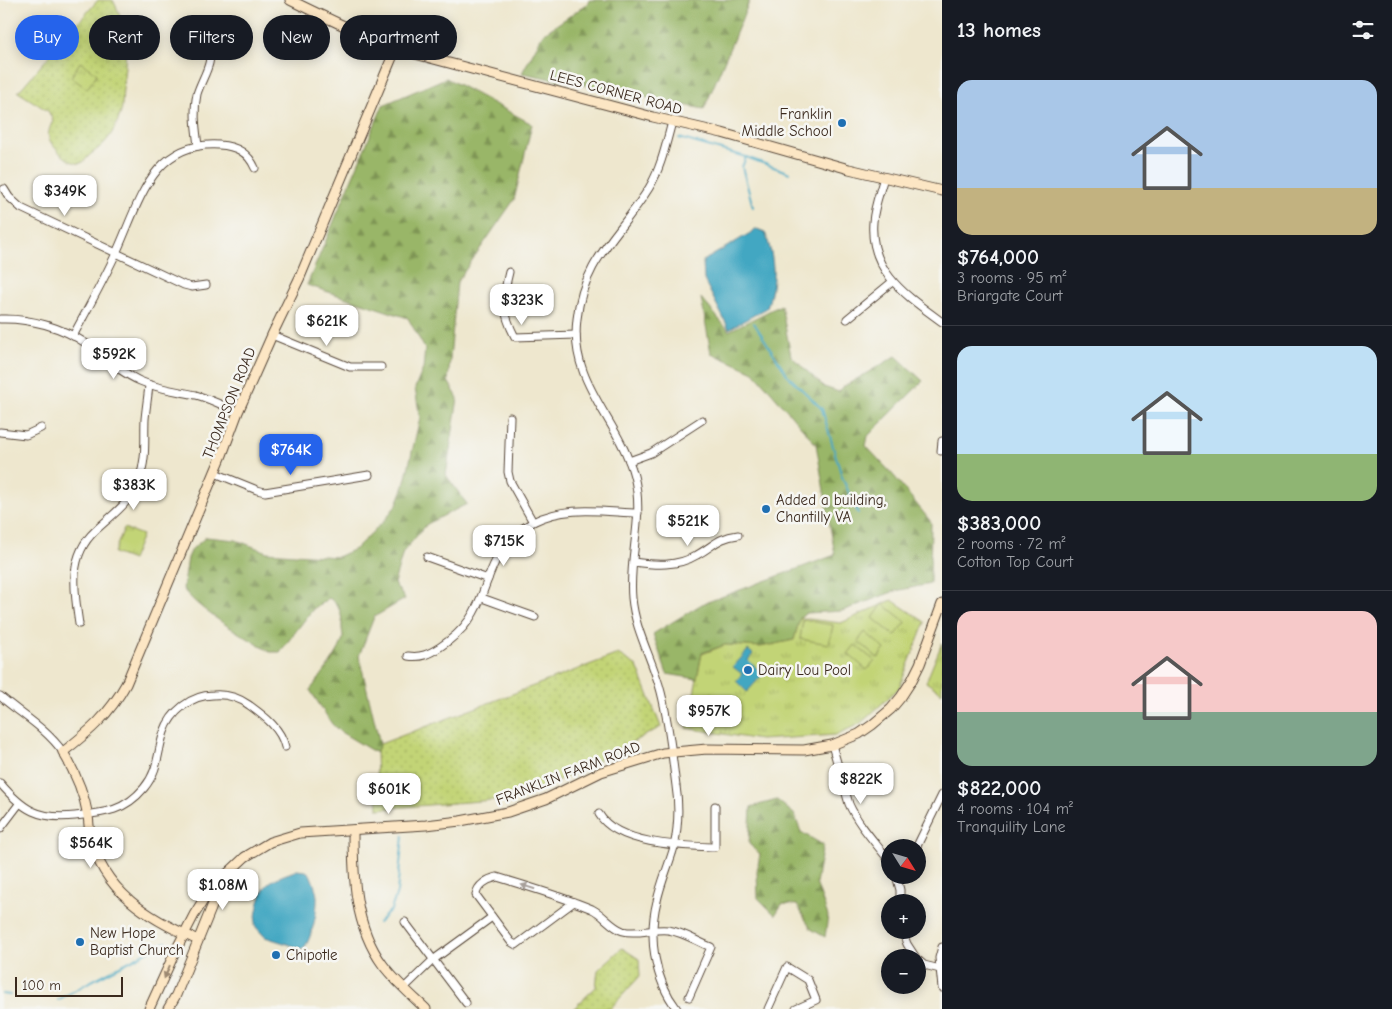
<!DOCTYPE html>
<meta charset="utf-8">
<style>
:root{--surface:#171b24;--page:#20242c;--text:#f1f3f6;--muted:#9ea1a6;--line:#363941;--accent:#2563eb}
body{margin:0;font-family:"Comic Neue",sans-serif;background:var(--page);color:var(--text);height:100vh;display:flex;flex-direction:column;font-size:19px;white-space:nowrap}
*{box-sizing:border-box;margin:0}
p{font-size:16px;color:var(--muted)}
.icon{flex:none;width:28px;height:28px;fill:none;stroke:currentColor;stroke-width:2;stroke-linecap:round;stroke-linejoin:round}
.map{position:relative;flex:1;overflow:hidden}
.side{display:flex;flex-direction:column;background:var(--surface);width:450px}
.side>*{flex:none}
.banner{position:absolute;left:15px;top:15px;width:475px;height:45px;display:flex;gap:10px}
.needle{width:32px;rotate:127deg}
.fabs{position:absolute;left:881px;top:839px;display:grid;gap:10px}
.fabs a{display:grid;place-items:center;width:45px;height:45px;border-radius:50%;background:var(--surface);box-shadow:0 2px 12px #0003;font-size:25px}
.scale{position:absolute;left:15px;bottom:12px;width:108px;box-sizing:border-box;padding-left:5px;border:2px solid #3b2a1e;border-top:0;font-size:14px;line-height:18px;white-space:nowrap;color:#3b2a1e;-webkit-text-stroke:4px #f6f6f2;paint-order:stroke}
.price{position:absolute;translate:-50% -42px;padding:0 11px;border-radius:10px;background:#fff;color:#222;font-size:16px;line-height:32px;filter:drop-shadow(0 1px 2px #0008)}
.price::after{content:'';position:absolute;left:50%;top:30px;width:15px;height:11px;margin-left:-8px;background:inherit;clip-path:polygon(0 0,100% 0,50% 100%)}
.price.active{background:var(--accent);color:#fff}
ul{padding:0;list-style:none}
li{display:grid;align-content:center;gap:10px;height:265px;padding:0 15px}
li+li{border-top:1px solid var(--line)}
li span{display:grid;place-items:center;height:155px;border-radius:15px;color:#555}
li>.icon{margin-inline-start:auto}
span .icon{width:90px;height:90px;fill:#fffc;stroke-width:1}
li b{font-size:21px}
h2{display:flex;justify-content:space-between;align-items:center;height:60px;padding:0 15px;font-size:21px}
.tag{padding:0 18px;border-radius:22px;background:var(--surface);box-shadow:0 2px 12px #0003;font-size:18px;line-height:45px}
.tag.active{background:var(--accent);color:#fff}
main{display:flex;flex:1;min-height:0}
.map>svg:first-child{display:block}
.grass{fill:url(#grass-dots);stroke:#7e7f4a}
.forest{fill:url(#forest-firs);stroke:#6a7042}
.park{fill:url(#park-tufts);stroke:#7e7f4a}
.garden{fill:#c2d476;stroke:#7e7f4a}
.water{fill:#42a7c2;stroke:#3e6870}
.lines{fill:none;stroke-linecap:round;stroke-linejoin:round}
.stream{stroke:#42a7c2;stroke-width:2}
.street-casing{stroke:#564638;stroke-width:9}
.secondary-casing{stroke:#564638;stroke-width:11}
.street{stroke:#fff;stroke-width:7}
.secondary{stroke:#fce6c4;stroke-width:9}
.oneway{fill:#a79f9a}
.oneway2{fill:#9c8871}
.poi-dot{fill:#1f6fb2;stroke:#f6f6f2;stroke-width:2}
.labels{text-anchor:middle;stroke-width:5;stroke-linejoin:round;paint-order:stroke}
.street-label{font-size:15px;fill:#3b2a1e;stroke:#f6f6f2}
.poi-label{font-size:15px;fill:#3b2a1e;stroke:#f6f6f2;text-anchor:start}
</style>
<main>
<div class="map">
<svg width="942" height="1009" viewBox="0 0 942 1009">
<defs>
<pattern id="grass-dots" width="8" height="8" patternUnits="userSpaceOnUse" patternTransform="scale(1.25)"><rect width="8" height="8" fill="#c2d476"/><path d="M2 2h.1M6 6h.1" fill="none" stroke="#a8b666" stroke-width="1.8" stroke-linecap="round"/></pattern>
<pattern id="forest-firs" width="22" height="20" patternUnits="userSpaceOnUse" patternTransform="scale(1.25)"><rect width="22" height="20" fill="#99b667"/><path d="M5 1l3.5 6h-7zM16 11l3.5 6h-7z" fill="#7e9454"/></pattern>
<pattern id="park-tufts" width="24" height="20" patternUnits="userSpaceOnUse" patternTransform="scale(1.25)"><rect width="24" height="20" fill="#c2d476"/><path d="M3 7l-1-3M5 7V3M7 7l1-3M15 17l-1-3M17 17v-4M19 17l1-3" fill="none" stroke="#a8b666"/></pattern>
</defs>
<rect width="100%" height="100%" fill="#f6f6f2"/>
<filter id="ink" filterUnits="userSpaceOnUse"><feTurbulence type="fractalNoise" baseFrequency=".02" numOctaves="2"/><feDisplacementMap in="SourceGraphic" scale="10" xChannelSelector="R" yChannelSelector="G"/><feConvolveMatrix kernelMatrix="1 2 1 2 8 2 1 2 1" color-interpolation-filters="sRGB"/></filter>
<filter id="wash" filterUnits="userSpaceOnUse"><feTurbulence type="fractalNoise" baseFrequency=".0096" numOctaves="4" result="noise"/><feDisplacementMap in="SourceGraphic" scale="20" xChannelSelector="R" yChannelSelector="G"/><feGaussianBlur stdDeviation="1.12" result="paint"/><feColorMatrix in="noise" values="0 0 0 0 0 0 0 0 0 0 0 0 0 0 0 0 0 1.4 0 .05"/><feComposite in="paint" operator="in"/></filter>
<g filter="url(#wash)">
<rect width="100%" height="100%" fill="#eee7ce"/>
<g class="grass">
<path d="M98,0H113C130,33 126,54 123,89C122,97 123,108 120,115C113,134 107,143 91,154C88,156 86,160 83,162C74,169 51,147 49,138C47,133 51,125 53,120L48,111L18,92Z"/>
<path d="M618,654L637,666L661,727L568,776L518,798L378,809L376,753L380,744Z"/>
<path d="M622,948L639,959L640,976L610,1009H573L596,987L598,970Z"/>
</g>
<g class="forest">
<path d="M590,0H750L704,109L522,73L543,34L587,4Z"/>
<path d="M446,78L532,124L514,200L457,282L448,381L458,398L446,475L467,504L427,524L403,552L394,583L405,599L374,617L359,656L380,744L376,753L339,731L332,724L310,690C319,679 343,649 343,636C343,634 342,631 342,628C342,615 341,606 329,598L313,609L280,652H270C242,634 204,615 183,589L188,558L192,549L206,537L236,540L267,552L337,557L355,549L384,521L397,504L404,486L420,418L415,388L423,369L425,349L408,318L307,285L383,105Z"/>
<path d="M701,298L729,331L781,305L791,356L824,387L839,392L843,387L896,356L923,381L868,436L866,446L894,476L931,522L930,584L895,591L842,611L806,613L800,618L794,640L761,647L725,645L702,653L697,679L667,674L653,634L702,604L835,555L816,444L754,372L711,353Z"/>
<path d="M777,800L794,814L801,832L823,845L816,883L828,916L825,937L811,929L797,905L782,904L775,915L758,898L757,871L760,854L749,844L751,807Z"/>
</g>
<g class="park">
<path d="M80,62L97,74L87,89L71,77Z"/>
<path d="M124,528L142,535L132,560L114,553Z"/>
<path d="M892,600L925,622L899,688L861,723L836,735L760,740L687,728L702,654L725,645L761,647L794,640L800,618L841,623Z"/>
<path d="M942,643V693L926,682Z"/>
</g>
<g class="garden">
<path d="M883,604L906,622L895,636L873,618Z"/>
<path d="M803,620L833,625L829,644L800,639Z"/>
<path d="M865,632L885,649L878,658L858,641Z"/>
<path d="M855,645L875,661L867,670L848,654Z"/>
</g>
<g class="water">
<path d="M757,229L765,232C775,261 776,279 767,308L729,329L704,280L703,261Z"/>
<path d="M748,650L753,654L748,660L763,674L747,692L736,681L742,674L733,667Z"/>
<path d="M297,870L306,871L310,874C313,881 316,888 317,896C318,909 312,940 303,949L265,937L255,926C256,914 259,893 268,884C275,877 288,874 297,870Z"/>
</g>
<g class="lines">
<g class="stream">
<path d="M679,138L746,157L742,167L753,207"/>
<path d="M746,157L790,173"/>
<path d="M754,323L788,376L822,409L842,477L858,513"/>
<path d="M378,923L391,910L397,892L403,836"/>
<path d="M2,994L10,995"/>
<path d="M58,1000L86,984L166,942"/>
</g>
</g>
</g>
<g filter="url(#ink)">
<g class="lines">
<g class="street-casing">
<g id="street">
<path d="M672,122C666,144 661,168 649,188C620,235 583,260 577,319C569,384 619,419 634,476C645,517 628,557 632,598C635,631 653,660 661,692C669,723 672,755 676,786C679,805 678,828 674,847C669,865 661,882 657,901C648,937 654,979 677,1009"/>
<path d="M198,146C196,129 193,112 197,94C202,77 214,64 209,45"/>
<path d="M884,177C880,192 874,207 873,222C869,272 907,296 942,322"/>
<path d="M4,189L9,197L21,208L184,285L192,287L206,285"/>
<path d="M509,272C502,299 502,312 515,337L576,335"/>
<path d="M0,319C30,318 62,327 87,344C104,357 120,372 140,381C158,389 177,391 196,395C210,399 224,406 238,412"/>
<path d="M847,319L892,282"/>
<path d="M272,335L350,367H381"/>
<path d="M73,336C88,308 104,280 117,251C139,203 152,141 219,145C236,146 248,152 255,168"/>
<path d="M510,417L508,472L510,481L533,522"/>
<path d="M0,432L26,435L41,428"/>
<path d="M941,451L942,441"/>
<path d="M629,461L651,453L702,420"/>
<path d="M215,473L257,490L265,492L369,475"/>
<path d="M427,557L488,579"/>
<path d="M633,562C655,565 677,567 697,555C713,546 719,537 738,535"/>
<path d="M482,598L535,617"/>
<path d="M79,624C74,591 68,556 95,531C115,512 128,506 139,479C147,459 144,440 145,419C146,408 148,396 149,385"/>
<path d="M408,656C421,658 429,654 440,647C466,630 476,613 486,584C490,573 494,562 500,553C508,540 520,529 533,522C565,505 603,512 638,513"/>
<path d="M0,696C22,715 46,728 63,752"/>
<path d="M832,745L849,804C859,826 876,843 890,862"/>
<path d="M0,783C23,810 39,820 75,816C103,813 124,812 144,788C159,770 157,753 164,732C171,712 191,695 213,695C225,694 238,697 249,705C264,716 281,728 285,747"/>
<path d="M599,814C617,845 684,846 715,847V806"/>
<path d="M0,829L19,804"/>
<path d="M916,848L942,795"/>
<path d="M896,875L900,890V902"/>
<path d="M574,902L516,945L511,942L476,895C477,885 488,879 497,877C529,887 561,896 592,909C603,914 611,927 623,931C637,935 654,928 668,930C683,932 698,942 711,947L689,997"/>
<path d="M405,922L466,1003"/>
<path d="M902,930L907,944L916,958"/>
<path d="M942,947L939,958L942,988"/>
<path d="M918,960L924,965L940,969"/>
<path d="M404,988L433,960L492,917"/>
<path d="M768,1009L787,967L808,980L816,1000L796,1009"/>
</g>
</g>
<g class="secondary-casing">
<g id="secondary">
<path d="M290,0C331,20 371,40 415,54L653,117L722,133L849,169L942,191"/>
<path d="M353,830C353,876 354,926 383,965C395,981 411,995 426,1009"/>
<path d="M198,940C149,919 102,891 90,835C89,829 89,822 88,816C84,793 75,772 63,752C90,731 109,715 126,684L222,455L238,412L272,335L300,277L396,48"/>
<path d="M149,1009L176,950L194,915L209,891L245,857L270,842L300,833L426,825L460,821L508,812L546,799L601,772L663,753L707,749L804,750L832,745L859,734L872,725L891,709L901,697L912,680L920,664L942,604"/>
<path d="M168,1009L176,995L215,899L226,878"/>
</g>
</g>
<use href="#street" class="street"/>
<use href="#secondary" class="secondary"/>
</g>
<defs><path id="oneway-solid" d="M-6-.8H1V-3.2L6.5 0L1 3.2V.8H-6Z" transform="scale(1.25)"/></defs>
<use class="oneway" href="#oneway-solid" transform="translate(528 887) rotate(-162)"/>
<use class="oneway2" href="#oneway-solid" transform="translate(167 972) rotate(113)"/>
</g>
<g class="poi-dot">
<circle cx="842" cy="123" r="5"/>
<circle cx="766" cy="509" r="5"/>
<circle cx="748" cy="670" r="5"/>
<circle cx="80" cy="942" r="5"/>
<circle cx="276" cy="955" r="5"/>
</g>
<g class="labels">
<g class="street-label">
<text transform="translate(616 92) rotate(15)" y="5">LEES CORNER ROAD</text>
<text transform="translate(229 403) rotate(-68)" y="5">THOMPSON ROAD</text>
<text transform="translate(568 773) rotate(-21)" y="5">FRANKLIN FARM ROAD</text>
</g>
<g class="poi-label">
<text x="832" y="119" text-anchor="end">Franklin<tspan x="832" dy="17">Middle School</tspan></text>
<text x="776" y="505">Added a building,<tspan x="776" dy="17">Chantilly VA</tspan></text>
<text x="758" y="675">Dairy Lou Pool</text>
<text x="90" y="938">New Hope<tspan x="90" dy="17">Baptist Church</tspan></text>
<text x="286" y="960">Chipotle</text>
</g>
</g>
</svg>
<div class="fabs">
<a><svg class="needle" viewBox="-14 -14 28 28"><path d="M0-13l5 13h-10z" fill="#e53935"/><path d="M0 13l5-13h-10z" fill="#9ea1a6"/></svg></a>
<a>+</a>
<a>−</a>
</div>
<div class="scale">100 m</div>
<b class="price" style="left:65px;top:217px">$349K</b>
<b class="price" style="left:522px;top:326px">$323K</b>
<b class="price" style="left:327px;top:347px">$621K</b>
<b class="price" style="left:114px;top:380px">$592K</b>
<b class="price active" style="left:291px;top:476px">$764K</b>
<b class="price" style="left:134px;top:511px">$383K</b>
<b class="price" style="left:688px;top:547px">$521K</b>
<b class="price" style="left:504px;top:567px">$715K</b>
<b class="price" style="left:709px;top:737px">$957K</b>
<b class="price" style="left:861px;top:805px">$822K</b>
<b class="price" style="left:389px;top:815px">$601K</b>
<b class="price" style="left:91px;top:869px">$564K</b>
<b class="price" style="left:223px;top:911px">$1.08M</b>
<div class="banner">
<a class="tag active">Buy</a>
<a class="tag">Rent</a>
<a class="tag">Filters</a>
<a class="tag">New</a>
<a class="tag">Apartment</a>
</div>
</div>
<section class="side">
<h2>13 homes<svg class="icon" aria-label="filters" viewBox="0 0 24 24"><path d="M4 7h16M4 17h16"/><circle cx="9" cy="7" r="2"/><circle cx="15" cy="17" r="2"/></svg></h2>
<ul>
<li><span style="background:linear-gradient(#a9c7e8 70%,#c2b280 0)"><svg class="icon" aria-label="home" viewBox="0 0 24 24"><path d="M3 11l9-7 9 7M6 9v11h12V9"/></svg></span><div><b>$764,000</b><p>3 rooms · 95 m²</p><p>Briargate Court</p></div></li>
<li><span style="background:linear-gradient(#bfe0f5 70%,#8fb573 0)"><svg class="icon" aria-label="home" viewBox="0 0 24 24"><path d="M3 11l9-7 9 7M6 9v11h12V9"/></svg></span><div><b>$383,000</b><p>2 rooms · 72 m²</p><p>Cotton Top Court</p></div></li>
<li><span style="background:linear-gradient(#f6c9c9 65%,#7fa58c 0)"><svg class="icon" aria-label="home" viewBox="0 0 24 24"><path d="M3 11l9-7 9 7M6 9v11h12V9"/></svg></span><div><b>$822,000</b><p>4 rooms · 104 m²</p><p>Tranquility Lane</p></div></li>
</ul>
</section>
</main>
